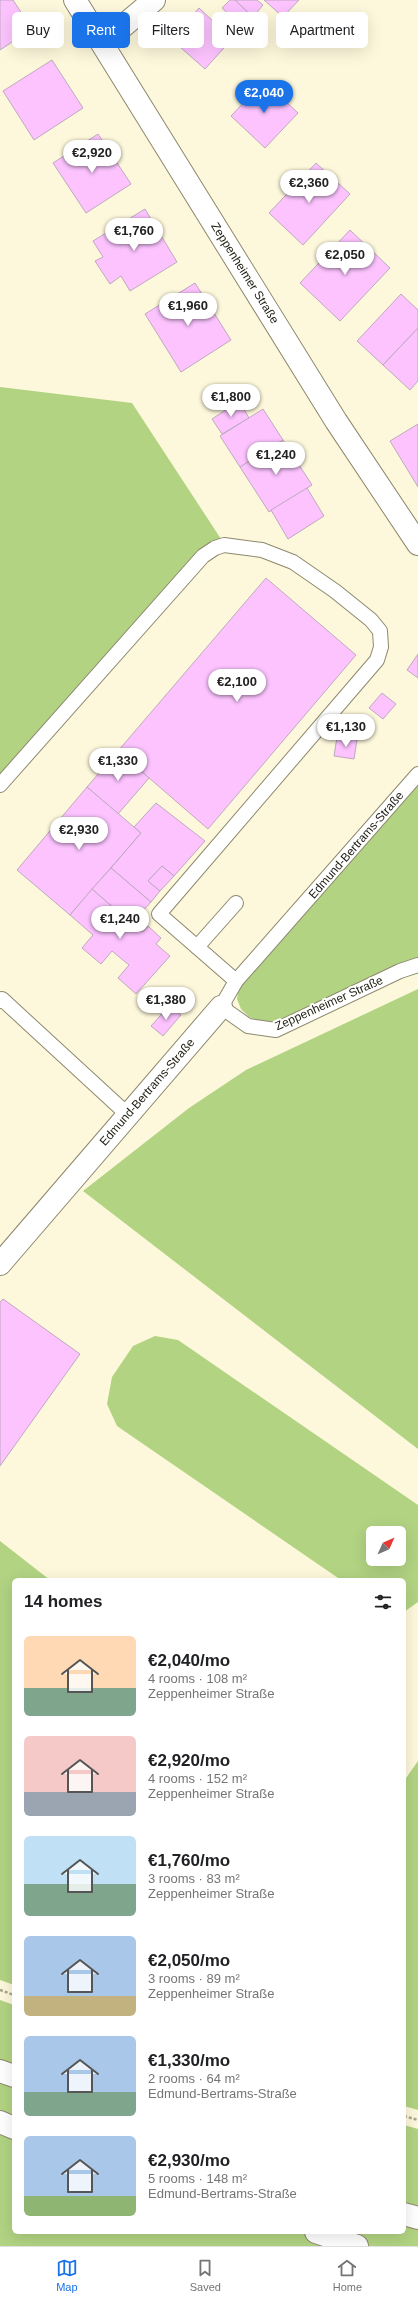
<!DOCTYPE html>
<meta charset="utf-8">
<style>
:root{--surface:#fff;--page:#f6f6f6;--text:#202124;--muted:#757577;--line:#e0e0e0;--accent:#1a73e8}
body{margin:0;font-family:Helvetica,sans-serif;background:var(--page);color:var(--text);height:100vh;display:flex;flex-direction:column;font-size:15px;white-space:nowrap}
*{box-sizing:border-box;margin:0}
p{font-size:13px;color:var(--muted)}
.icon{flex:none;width:22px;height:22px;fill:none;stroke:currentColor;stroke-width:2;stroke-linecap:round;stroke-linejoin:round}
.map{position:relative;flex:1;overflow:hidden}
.sheet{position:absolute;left:12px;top:1578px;width:394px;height:656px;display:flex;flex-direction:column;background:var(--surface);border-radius:6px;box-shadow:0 4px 16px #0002}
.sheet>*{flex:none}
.top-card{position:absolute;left:12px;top:12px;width:394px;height:36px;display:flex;gap:8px}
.needle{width:26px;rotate:45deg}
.fabs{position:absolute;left:366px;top:1526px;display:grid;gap:8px}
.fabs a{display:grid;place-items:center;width:40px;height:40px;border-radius:6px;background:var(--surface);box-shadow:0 4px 16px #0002;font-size:20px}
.price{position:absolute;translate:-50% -34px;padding:0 9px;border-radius:14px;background:#fff;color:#222;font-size:13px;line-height:26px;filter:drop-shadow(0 1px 2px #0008)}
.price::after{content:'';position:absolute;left:50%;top:24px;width:12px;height:9px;margin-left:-6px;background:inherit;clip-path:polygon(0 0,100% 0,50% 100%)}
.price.current{background:var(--accent);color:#fff}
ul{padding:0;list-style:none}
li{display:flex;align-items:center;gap:12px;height:100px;padding:0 12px}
li span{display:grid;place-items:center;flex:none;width:112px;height:80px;border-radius:6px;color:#555}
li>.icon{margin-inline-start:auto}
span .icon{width:48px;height:48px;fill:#fffc;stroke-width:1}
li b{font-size:17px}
h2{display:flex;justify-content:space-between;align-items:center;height:48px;padding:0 12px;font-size:17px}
.pill{padding:0 14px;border-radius:6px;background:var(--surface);box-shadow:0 4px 16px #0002;font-size:14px;line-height:36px}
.pill.current{background:var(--accent);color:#fff}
.tab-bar{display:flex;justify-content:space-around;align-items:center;height:56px;border-top:1px solid var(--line);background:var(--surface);font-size:11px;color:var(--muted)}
.tab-bar a{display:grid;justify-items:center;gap:2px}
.tab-bar .current{color:var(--accent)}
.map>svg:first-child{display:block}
.green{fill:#b1d382;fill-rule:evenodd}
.building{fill:#fcc3ff;stroke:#bea9bf}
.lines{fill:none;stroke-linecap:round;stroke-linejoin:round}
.service-casing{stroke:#8d886e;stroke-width:16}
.minor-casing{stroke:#8d886e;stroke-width:24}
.trunk-casing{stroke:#8d886e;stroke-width:24}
.path{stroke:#a9a58f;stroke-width:2.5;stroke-dasharray:3 2;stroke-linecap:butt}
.service{stroke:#fff;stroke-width:14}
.minor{stroke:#fff;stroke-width:22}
.trunk{stroke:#fff;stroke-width:22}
.labels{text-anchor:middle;stroke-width:4;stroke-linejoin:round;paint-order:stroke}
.street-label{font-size:12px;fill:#1d1c11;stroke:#fff}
</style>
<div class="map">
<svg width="418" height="2246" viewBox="0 0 418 2246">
<rect width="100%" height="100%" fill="#fdf8db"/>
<g class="green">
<path d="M0,387L132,403L221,539L0,781Z"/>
<path d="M418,783V958L377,974L281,1021L269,1025L249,1017L241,1009L237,999L239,986Z"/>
<path d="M418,989V1449L83,1191L189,1108L246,1070Z"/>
<path d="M155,1336L178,1340L418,1505V1602L404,1612V1580H341L117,1426L107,1404L112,1377L133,1346ZM373,1533H399V1559H373Z"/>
<path d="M0,1541L50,1580H14V1985L0,1980Z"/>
<path d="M418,1761V2110L404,2106V1781Z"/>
<path d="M0,2000L14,2005V2232H404V2125L418,2129V2246H0Z"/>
</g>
<g class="building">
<path d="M0,0H13L32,29L0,50Z"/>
<path d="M230,0H235L253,17L243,27L222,8Z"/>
<path d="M235,0H257L263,5L253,17Z"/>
<path d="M264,0H299L283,17Z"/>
<path d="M199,8L232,39L205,69L171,39Z"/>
<path d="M52,60L83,108L34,140L3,91Z"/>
<path d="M264,81L298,113L265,148L231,116Z"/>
<path d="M98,134L131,184L86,213L53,163Z"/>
<path d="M316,163L350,194L303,245L269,213Z"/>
<path d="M145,209L177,262L130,291L121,276L110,284L95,261L103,257L93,241Z"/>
<path d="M350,230L390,268L340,321L300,283Z"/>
<path d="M195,283L231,340L181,372L145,314Z"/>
<path d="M401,294L418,310V328L383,365L357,341Z"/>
<path d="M418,328V381L410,390L383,365Z"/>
<path d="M239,401L249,418L222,434L212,419Z"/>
<path d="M263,409L283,440L240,467L220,436Z"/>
<path d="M418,424V487L390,441Z"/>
<path d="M283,440L312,485L269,512L240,467Z"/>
<path d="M307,488L324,516L288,539L271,510Z"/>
<path d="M266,578L356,655L208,829L118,751Z"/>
<path d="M418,654V678L407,670Z"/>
<path d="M382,693L396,704L383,719L369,708Z"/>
<path d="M337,737L357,740L354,759L334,756Z"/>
<path d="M118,751L149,778L118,814L87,787Z"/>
<path d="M87,787L141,833L70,915L17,870Z"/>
<path d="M156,803L205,841L174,876L162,866L148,881L160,891L151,902L111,868L141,833L134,827Z"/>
<path d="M162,866L174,876L160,891L148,881Z"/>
<path d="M111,868L151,902L132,923L128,920L133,914L125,907L123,908L121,907L117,911L92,889Z"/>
<path d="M92,889L117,911L121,907L123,908L125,907L133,914L128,920L143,932L148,926L161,938L156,944L170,956L136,994L118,978L129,965L112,951L101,964L82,948L93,935L70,915Z"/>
<path d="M169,1006L181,1015L163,1036L151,1026Z"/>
<path d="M3,1299L80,1354L0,1466V1302Z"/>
</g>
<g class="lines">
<g class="service-casing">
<g id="service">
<path d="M418,774L236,981L221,1007L248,1026L276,1030L400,971L418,965"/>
<path d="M0,785L203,556L215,548L224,545L262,550L293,562L335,591L371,620L380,631L381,647L377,660L159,914L197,947"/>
<path d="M236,903L197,947L236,981"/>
<path d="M0,1001L2,999L127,1114"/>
</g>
</g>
<g class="minor-casing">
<g id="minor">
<path d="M75,0L336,421L418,544"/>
<path d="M103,43L154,0"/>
<path d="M0,1264L221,1007"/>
</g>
</g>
<g class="trunk-casing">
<g id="trunk">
<path d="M0,2071L14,2076"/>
<path d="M0,2122L14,2128"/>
<path d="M404,2214L418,2218"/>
<path d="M316,2232L357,2246"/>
</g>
</g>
<g class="path">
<path d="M0,1990L14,1995"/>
<path d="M404,2116L418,2120"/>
</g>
<use href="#service" class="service"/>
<use href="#minor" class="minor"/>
<use href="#trunk" class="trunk"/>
</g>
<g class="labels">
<g class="street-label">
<text transform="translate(245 273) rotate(58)" y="4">Zeppenheimer Straße</text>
<text transform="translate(356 845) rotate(-49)" y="4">Edmund-Bertrams-Straße</text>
<text transform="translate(329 1003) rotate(-24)" y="4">Zeppenheimer Straße</text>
<text transform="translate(147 1092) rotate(-49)" y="4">Edmund-Bertrams-Straße</text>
</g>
</g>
</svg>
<div class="fabs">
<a><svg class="needle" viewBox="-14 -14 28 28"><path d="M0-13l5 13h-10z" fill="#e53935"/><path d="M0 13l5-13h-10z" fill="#757577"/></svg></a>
</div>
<b class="price current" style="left:264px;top:114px">€2,040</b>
<b class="price" style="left:92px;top:174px">€2,920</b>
<b class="price" style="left:309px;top:204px">€2,360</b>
<b class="price" style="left:134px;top:252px">€1,760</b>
<b class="price" style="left:345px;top:276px">€2,050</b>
<b class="price" style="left:188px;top:327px">€1,960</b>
<b class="price" style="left:231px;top:418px">€1,800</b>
<b class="price" style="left:276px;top:476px">€1,240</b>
<b class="price" style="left:237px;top:703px">€2,100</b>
<b class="price" style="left:346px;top:748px">€1,130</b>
<b class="price" style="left:118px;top:782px">€1,330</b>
<b class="price" style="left:79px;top:851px">€2,930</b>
<b class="price" style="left:120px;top:940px">€1,240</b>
<b class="price" style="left:166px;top:1021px">€1,380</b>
<div class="top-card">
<a class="pill">Buy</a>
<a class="pill current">Rent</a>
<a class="pill">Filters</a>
<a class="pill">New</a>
<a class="pill">Apartment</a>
</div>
<section class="sheet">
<h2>14 homes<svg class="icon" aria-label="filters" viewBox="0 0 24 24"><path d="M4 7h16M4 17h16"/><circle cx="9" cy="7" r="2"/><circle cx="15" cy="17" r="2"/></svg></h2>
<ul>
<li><span style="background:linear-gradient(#ffd9b3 65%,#7fa58c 0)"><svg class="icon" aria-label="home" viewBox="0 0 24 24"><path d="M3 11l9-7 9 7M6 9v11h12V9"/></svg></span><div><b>€2,040/mo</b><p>4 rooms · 108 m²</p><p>Zeppenheimer Straße</p></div></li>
<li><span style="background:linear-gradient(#f6c9c9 70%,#9aa5b1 0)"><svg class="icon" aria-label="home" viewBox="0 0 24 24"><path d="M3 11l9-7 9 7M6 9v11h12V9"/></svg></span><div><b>€2,920/mo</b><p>4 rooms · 152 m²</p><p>Zeppenheimer Straße</p></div></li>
<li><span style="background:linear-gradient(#bfe0f5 60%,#7fa58c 0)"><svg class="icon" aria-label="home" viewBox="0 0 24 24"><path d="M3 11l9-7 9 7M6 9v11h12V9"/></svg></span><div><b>€1,760/mo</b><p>3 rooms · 83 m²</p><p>Zeppenheimer Straße</p></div></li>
<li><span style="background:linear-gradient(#a9c7e8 75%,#c2b280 0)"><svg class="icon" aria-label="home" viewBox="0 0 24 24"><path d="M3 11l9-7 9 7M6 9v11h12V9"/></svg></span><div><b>€2,050/mo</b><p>3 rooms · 89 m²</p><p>Zeppenheimer Straße</p></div></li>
<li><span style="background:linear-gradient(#a9c7e8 70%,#7fa58c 0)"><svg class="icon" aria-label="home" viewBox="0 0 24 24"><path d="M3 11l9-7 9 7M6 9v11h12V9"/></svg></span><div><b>€1,330/mo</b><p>2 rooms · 64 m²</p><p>Edmund-Bertrams-Straße</p></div></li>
<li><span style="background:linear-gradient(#a9c7e8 75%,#8fb573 0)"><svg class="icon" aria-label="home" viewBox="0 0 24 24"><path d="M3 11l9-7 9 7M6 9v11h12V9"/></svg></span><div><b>€2,930/mo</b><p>5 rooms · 148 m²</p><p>Edmund-Bertrams-Straße</p></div></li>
</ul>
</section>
</div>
<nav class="tab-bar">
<a class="current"><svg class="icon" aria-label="map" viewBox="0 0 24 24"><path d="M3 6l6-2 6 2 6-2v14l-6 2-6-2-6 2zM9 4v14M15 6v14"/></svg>Map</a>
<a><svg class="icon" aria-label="saved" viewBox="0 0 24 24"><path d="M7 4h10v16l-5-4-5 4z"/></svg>Saved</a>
<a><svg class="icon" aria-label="home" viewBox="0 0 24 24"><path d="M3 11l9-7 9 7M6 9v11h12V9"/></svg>Home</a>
</nav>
